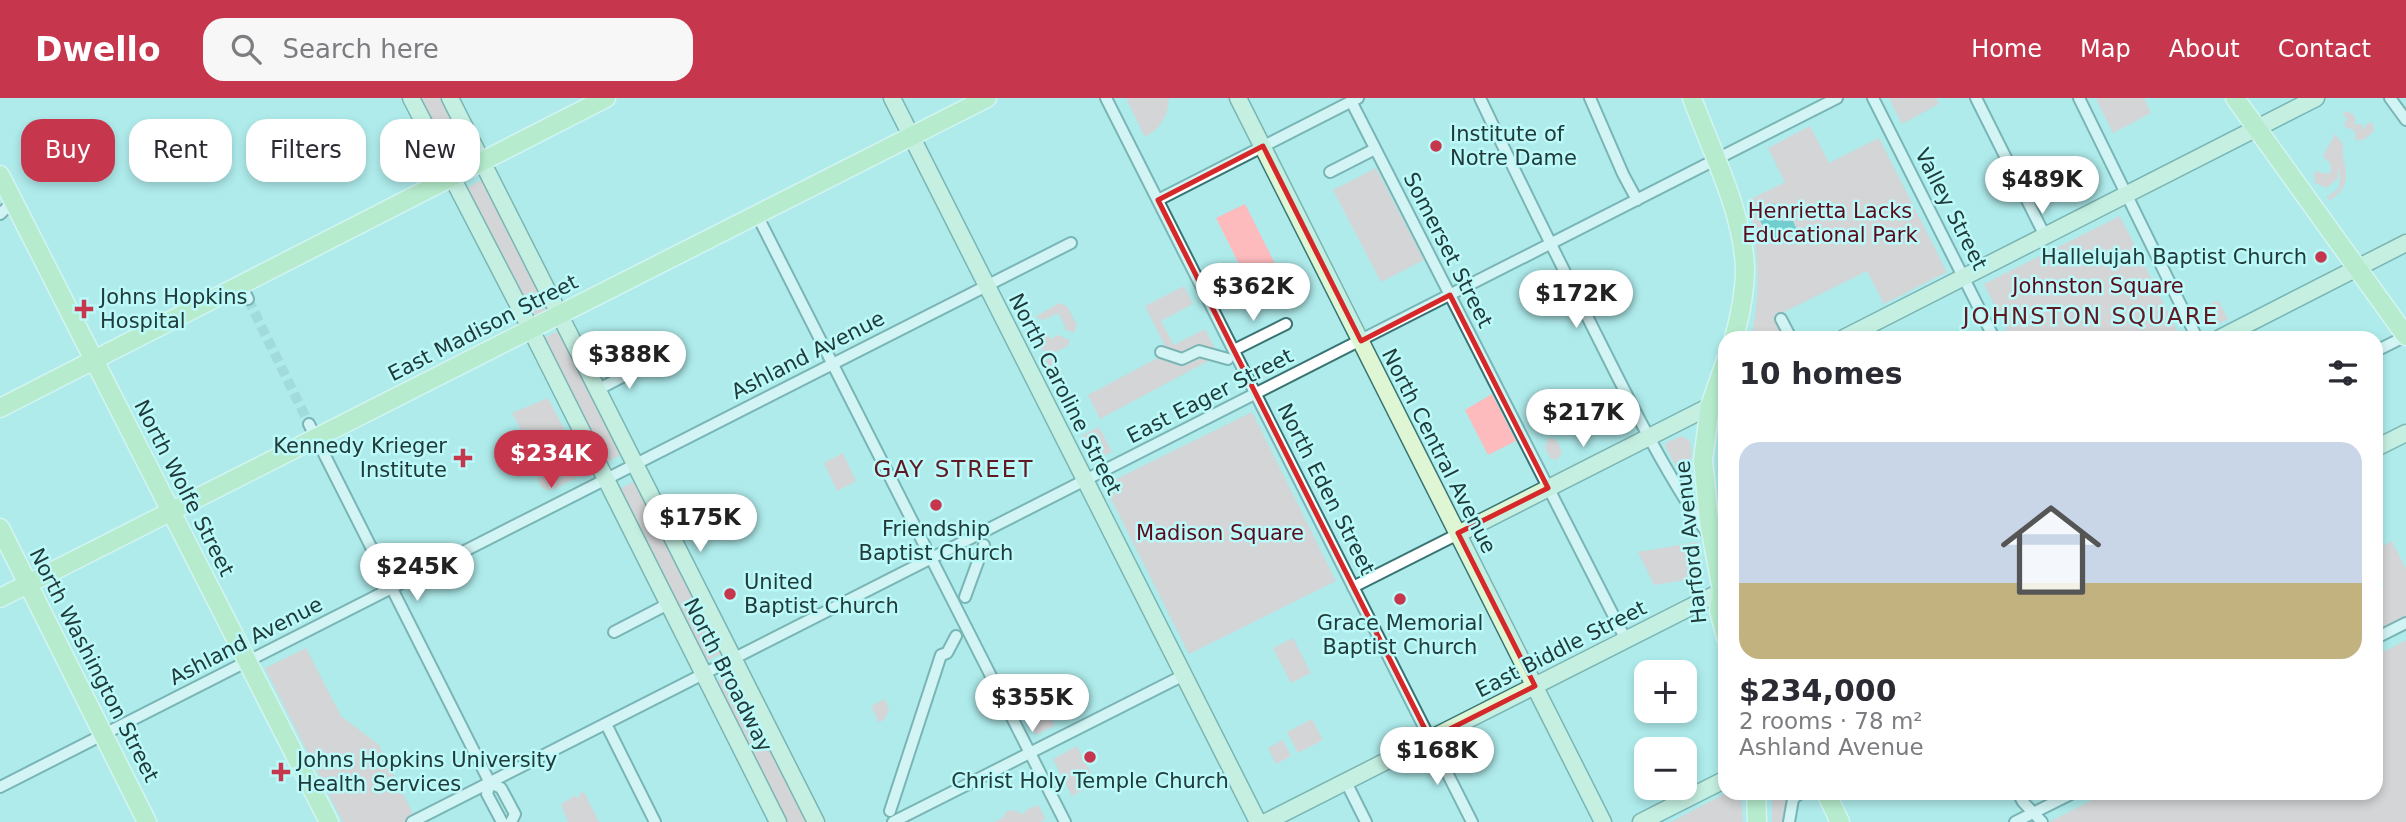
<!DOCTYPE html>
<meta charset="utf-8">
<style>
:root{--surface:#fff;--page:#f7f7f7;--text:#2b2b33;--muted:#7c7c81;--accent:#c6364d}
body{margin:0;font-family:"DejaVu Sans",sans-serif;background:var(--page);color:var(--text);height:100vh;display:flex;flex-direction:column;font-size:26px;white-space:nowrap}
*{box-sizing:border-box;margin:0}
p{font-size:23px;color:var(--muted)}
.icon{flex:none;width:38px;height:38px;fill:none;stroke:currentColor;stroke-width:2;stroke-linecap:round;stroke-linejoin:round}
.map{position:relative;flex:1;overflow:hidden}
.sheet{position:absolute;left:1718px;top:233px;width:665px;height:469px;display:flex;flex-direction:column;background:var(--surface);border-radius:21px;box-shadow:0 4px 10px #0003}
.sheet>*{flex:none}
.banner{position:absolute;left:21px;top:21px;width:665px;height:63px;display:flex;gap:14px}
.fabs{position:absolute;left:1634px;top:562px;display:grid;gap:14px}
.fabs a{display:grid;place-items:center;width:63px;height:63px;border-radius:14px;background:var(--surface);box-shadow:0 4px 10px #0003;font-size:35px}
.price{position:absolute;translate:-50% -60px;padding:0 16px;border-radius:24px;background:#fff;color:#222;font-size:23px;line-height:46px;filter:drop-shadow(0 2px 4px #0008)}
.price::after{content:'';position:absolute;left:50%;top:42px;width:21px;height:16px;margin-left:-10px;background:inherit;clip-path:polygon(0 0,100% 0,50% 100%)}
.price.selected{background:var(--accent);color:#fff}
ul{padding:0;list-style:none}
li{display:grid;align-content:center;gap:14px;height:371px;padding:0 21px}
li span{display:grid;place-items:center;height:217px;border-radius:21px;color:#555}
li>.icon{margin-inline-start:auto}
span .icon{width:126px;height:126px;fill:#fffc;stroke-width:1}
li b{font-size:30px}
h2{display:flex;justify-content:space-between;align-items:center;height:84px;padding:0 21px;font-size:30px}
.chip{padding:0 24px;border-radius:21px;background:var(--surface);box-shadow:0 4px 10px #0003;font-size:24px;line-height:63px}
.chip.selected{background:var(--accent);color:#fff}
header{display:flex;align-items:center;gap:42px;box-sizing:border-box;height:98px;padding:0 35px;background:var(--accent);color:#fff}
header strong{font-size:33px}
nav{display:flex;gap:38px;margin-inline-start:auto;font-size:24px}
.search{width:490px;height:63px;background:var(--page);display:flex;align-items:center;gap:18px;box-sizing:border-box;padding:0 24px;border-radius:21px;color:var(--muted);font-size:26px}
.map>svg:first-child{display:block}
.green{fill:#febbbe}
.water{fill:#27a9ab}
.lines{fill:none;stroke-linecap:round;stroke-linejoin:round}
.street-tunnel{stroke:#93c8c8;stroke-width:10;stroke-dasharray:10 5;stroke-linecap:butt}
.street-casing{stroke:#397474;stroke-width:14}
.secondary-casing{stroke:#397474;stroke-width:19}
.primary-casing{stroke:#fff;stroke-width:21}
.street{stroke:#fff;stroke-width:10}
.secondary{stroke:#dff6d4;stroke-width:16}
.primary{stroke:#bfeea8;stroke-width:18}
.marked{fill:none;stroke:#d62828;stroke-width:5;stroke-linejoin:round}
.poi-dot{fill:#c6364d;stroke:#bcf9f9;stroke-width:2.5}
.labels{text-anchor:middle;stroke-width:5;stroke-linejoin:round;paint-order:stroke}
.poi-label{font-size:21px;fill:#213a3a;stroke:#bcf9f9;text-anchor:start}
.street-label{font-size:21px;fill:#213a3a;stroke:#bcf9f9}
.park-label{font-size:21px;fill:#5a0c1c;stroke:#bcf9f9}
.neighbourhood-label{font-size:23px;letter-spacing:2px;fill:#5f1923;stroke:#bcf9f9}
</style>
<header>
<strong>Dwello</strong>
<div class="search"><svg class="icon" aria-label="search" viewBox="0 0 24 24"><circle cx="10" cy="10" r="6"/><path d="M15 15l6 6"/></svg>Search here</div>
<nav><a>Home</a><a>Map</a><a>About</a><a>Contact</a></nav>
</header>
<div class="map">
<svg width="2406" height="724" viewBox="0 0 2406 724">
<rect width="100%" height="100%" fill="#afebeb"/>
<g class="green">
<path d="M417,0H443L471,56L451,66Z"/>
<path d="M1126,0H1169C1168,18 1161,30 1145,39Z"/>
<path d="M1889,0H1936L1939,6L1902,26Z"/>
<path d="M2099,0H2144L2151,15L2113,35L2096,1Z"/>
<path d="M2344,13L2353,16L2356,22L2354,26H2363L2361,32L2370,24L2373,26L2374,32C2370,38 2363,44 2355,42V33L2344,28L2347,21L2343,15Z"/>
<path d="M1810,28L1829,65L1879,40L1947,174L1884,206L1867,173L1776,218L1787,240H1751C1762,192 1758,149 1749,102L1785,84L1768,50Z"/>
<path d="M2335,36L2343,46C2341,70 2358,84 2329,103L2327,99L2339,90L2340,74L2338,72V80L2327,90L2315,85L2314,76L2316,73L2328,76L2331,73L2330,65L2323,58Z"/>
<path d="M1376,70L1424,162L1381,184L1333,92Z"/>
<path d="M483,81L549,213L537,219L507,175L465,91Z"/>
<path d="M1245,106L1276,168L1247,182L1216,120Z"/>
<path d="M2120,118L2181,240H2011L1984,186Z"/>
<path d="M1184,188L1193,206L1161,223L1174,247L1205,231L1221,262H1210L1100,321L1088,297L1163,257L1166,250L1145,208Z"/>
<path d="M2218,202L2228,221L2212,229L2202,210Z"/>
<path d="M1059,205L1067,208L1077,227L1074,235L1064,231L1065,228L1058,215L1044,222L1035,219Z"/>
<path d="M558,233L621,357L605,365L542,241Z"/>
<path d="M1047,235L1050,241L1058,237L1070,242L1068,248L1051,256L1042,252L1036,241Z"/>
<path d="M1053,259L1070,293L1064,297L1046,262Z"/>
<path d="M1492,296L1516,343L1488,357L1465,312Z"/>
<path d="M548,300L587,374L552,392C542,392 540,388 537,380L542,372L512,315Z"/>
<path d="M1252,314L1336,483L1189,556L1104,387Z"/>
<path d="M1099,329L1112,354L1094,362L1081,338Z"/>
<path d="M1681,338L1689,342L1691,346L1692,393H1690L1665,348L1666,345Z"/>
<path d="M1552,340L1558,344L1562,354L1557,362L1550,360L1545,349L1548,341Z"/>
<path d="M843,355L856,383L837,393L824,365Z"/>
<path d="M636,383L723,555L704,564L617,392Z"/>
<path d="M2392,443L2406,471V519L2377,533V492L2385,487L2377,472V451Z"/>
<path d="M1698,444L1704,479L1654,487L1638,454Z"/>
<path d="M1293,540L1311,575L1291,585L1273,550Z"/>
<path d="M2406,542V724H2049L2106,695H2376L2377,557Z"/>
<path d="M306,550L341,618L379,647L417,724H343L265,570Z"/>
<path d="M734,575L808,724H784L715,585Z"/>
<path d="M1034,588L1055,627L1036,637L1016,598Z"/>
<path d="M885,601L889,611L885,621L879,625L871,608Z"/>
<path d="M1312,621L1323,642L1298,655L1287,634Z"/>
<path d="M1283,642L1291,658L1276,666L1268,650Z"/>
<path d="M1077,648L1096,685L1072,698L1053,661Z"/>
<path d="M584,694L599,724H568L561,706L576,697L577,700L580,699L579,696Z"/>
<path d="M1726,695L1741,696L1743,724H1671Z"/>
<path d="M1772,695H1794L1787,724H1772Z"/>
<path d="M1038,707L1046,721L1040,724H994L1002,720L1007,713L1012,712L1024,716L1026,712Z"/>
</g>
<path class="water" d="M1774,105L1783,123H1793L1797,132L1771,145L1756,114Z"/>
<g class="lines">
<path class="street-tunnel" d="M248,201L309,326"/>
<g class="street-casing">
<g id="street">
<path d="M1106,0L1472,724"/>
<path d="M1480,0C1519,82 1559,163 1600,244C1633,310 1665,374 1707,435"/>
<path d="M1590,0L1623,76L1637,102"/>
<path d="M1873,0L1994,240"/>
<path d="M1976,0L2045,138"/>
<path d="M2079,0L2197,240"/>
<path d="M2390,0L2406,22"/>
<path d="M1351,3L1626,542"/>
<path d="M1330,74L1375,51"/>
<path d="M1158,102L1358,0"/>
<path d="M0,116L14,103"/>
<path d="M757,117L1065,724"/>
<path d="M241,187L248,201"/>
<path d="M1781,221L1791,240"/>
<path d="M1234,252L1286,226"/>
<path d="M2376,253L2406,238"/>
<path d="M1161,254L1182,261L1199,253L1228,261"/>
<path d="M597,292L647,266"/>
<path d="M309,326L490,685L487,696L502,724"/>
<path d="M669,435L709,416"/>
<path d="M1353,489L1458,436"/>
<path d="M965,499L984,447"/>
<path d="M614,534L668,506"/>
<path d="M2376,540L2406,525"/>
<path d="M606,626L655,724"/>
<path d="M1346,684L1366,724"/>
<path d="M490,685L501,690L515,716L511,724"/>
<path d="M0,689L1071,145"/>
<path d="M2018,695L2023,704L2042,724"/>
<path d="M890,713L941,557L947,555L956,538"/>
<path d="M412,724L1837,0"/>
<path d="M893,724L1184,577"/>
<path d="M1789,724L1793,701L1800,695"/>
<path d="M2015,724L2073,695"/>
</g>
</g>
<g class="secondary-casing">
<g id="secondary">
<path d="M411,0L525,220L778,724"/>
<path d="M450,0L816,724"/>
<path d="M892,0L1258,724"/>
<path d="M1238,0L1603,724"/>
<path d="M1844,240L2316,0"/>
<path d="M2220,240L2406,145"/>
<path d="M2376,350L2406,335"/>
<path d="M1458,436L1726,300"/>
<path d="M1266,724L1726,491"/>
<path d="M1641,724L1726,681"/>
</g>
</g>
<g class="primary-casing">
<g id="primary">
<path d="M1692,0C1711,52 1743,114 1745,170C1745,193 1740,218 1734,240"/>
<path d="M2235,0L2406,238"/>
<path d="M0,77L329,724"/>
<path d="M1726,262L1710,308L1703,362L1709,423L1722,493L1719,513L1726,539"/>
<path d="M0,310L606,0"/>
<path d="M0,430L147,724"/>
<path d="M0,500L987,0"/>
<path d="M1756,695L1757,724"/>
<path d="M1826,695L1840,724"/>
</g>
</g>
<use href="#street" class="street"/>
<use href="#secondary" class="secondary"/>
<use href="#primary" class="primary"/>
</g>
<path d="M0 0H2406V724H0ZM1263,48L1361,243L1450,197L1548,390L1458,435L1535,588L1430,641L1158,102Z" fill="#afebeb" fill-opacity=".55" fill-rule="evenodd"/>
<path class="marked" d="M1263,48L1361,243L1450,197L1548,390L1458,435L1535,588L1430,641L1158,102Z"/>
<g class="poi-dot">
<circle cx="1436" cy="48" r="7"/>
<circle cx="2321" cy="159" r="7"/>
<path d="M80.5 200.5h7v7h7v7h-7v7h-7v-7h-7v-7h7z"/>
<path d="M459.5 349.5h7v7h7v7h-7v7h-7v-7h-7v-7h7z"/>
<circle cx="936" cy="407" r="7"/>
<circle cx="730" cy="496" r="7"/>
<circle cx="1400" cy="501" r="7"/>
<circle cx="1090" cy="659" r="7"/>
<path d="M277.5 663.5h7v7h7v7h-7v7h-7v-7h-7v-7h7z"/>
</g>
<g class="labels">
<g class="poi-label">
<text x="1450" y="43">Institute of<tspan x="1450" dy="24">Notre Dame</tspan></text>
<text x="2307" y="166" text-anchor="end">Hallelujah Baptist Church</text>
<text x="100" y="206">Johns Hopkins<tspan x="100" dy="24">Hospital</tspan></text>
<text x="447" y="355" text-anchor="end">Kennedy Krieger<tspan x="447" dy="24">Institute</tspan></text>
<text x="936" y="438" text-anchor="middle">Friendship<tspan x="936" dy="24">Baptist Church</tspan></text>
<text x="744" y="491">United<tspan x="744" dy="24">Baptist Church</tspan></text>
<text x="1400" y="532" text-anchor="middle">Grace Memorial<tspan x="1400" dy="24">Baptist Church</tspan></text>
<text x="297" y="669">Johns Hopkins University<tspan x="297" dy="24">Health Services</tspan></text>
<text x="1090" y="690" text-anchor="middle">Christ Holy Temple Church</text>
</g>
<g class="street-label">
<text transform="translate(1951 111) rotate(63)" y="7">Valley Street</text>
<text transform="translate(1448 152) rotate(63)" y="7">Somerset Street</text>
<text transform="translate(483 230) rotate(-27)" y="7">East Madison Street</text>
<text transform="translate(808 257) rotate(-27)" y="7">Ashland Avenue</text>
<text transform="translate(1065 296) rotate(63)" y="7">North Caroline Street</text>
<text transform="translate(1210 298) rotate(-27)" y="7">East Eager Street</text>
<text transform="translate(1439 353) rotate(63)" y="7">North Central Avenue</text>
<text transform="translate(184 390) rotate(63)" y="7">North Wolfe Street</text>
<text transform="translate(1326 391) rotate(63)" y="7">North Eden Street</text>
<text transform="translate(1691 444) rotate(-96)" y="7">Harford Avenue</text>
<text transform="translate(246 543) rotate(-27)" y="7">Ashland Avenue</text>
<text transform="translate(1561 551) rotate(-27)" y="7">East Biddle Street</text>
<text transform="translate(94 567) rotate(63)" y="7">North Washington Street</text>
<text transform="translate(728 577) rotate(63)" y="7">North Broadway</text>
</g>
<g class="park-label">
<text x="1830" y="120">Henrietta Lacks<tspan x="1830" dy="24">Educational Park</tspan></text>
<text x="2098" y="195">Johnston Square</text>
<text x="1220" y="442">Madison Square</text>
</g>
<g class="neighbourhood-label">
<text x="2091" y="226">JOHNSTON SQUARE</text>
<text x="954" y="379">GAY STREET</text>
</g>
</g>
</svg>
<div class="fabs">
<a>+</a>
<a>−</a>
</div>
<b class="price" style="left:2042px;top:118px">$489K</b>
<b class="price" style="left:1253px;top:225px">$362K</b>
<b class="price" style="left:1576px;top:232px">$172K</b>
<b class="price" style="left:629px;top:293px">$388K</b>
<b class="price" style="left:1583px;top:351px">$217K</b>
<b class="price selected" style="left:551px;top:392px">$234K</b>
<b class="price" style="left:700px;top:456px">$175K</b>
<b class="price" style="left:417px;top:505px">$245K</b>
<b class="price" style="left:1032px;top:636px">$355K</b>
<b class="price" style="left:1437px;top:689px">$168K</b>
<div class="banner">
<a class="chip selected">Buy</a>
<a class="chip">Rent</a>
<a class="chip">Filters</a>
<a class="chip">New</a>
</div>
<section class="sheet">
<h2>10 homes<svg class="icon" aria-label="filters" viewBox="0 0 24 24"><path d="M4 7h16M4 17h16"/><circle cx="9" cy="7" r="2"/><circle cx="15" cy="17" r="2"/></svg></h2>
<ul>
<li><span style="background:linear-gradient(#c9d6e8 65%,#c2b280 0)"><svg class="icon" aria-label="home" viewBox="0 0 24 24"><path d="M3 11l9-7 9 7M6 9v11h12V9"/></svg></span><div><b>$234,000</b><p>2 rooms · 78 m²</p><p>Ashland Avenue</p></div></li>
</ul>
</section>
</div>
